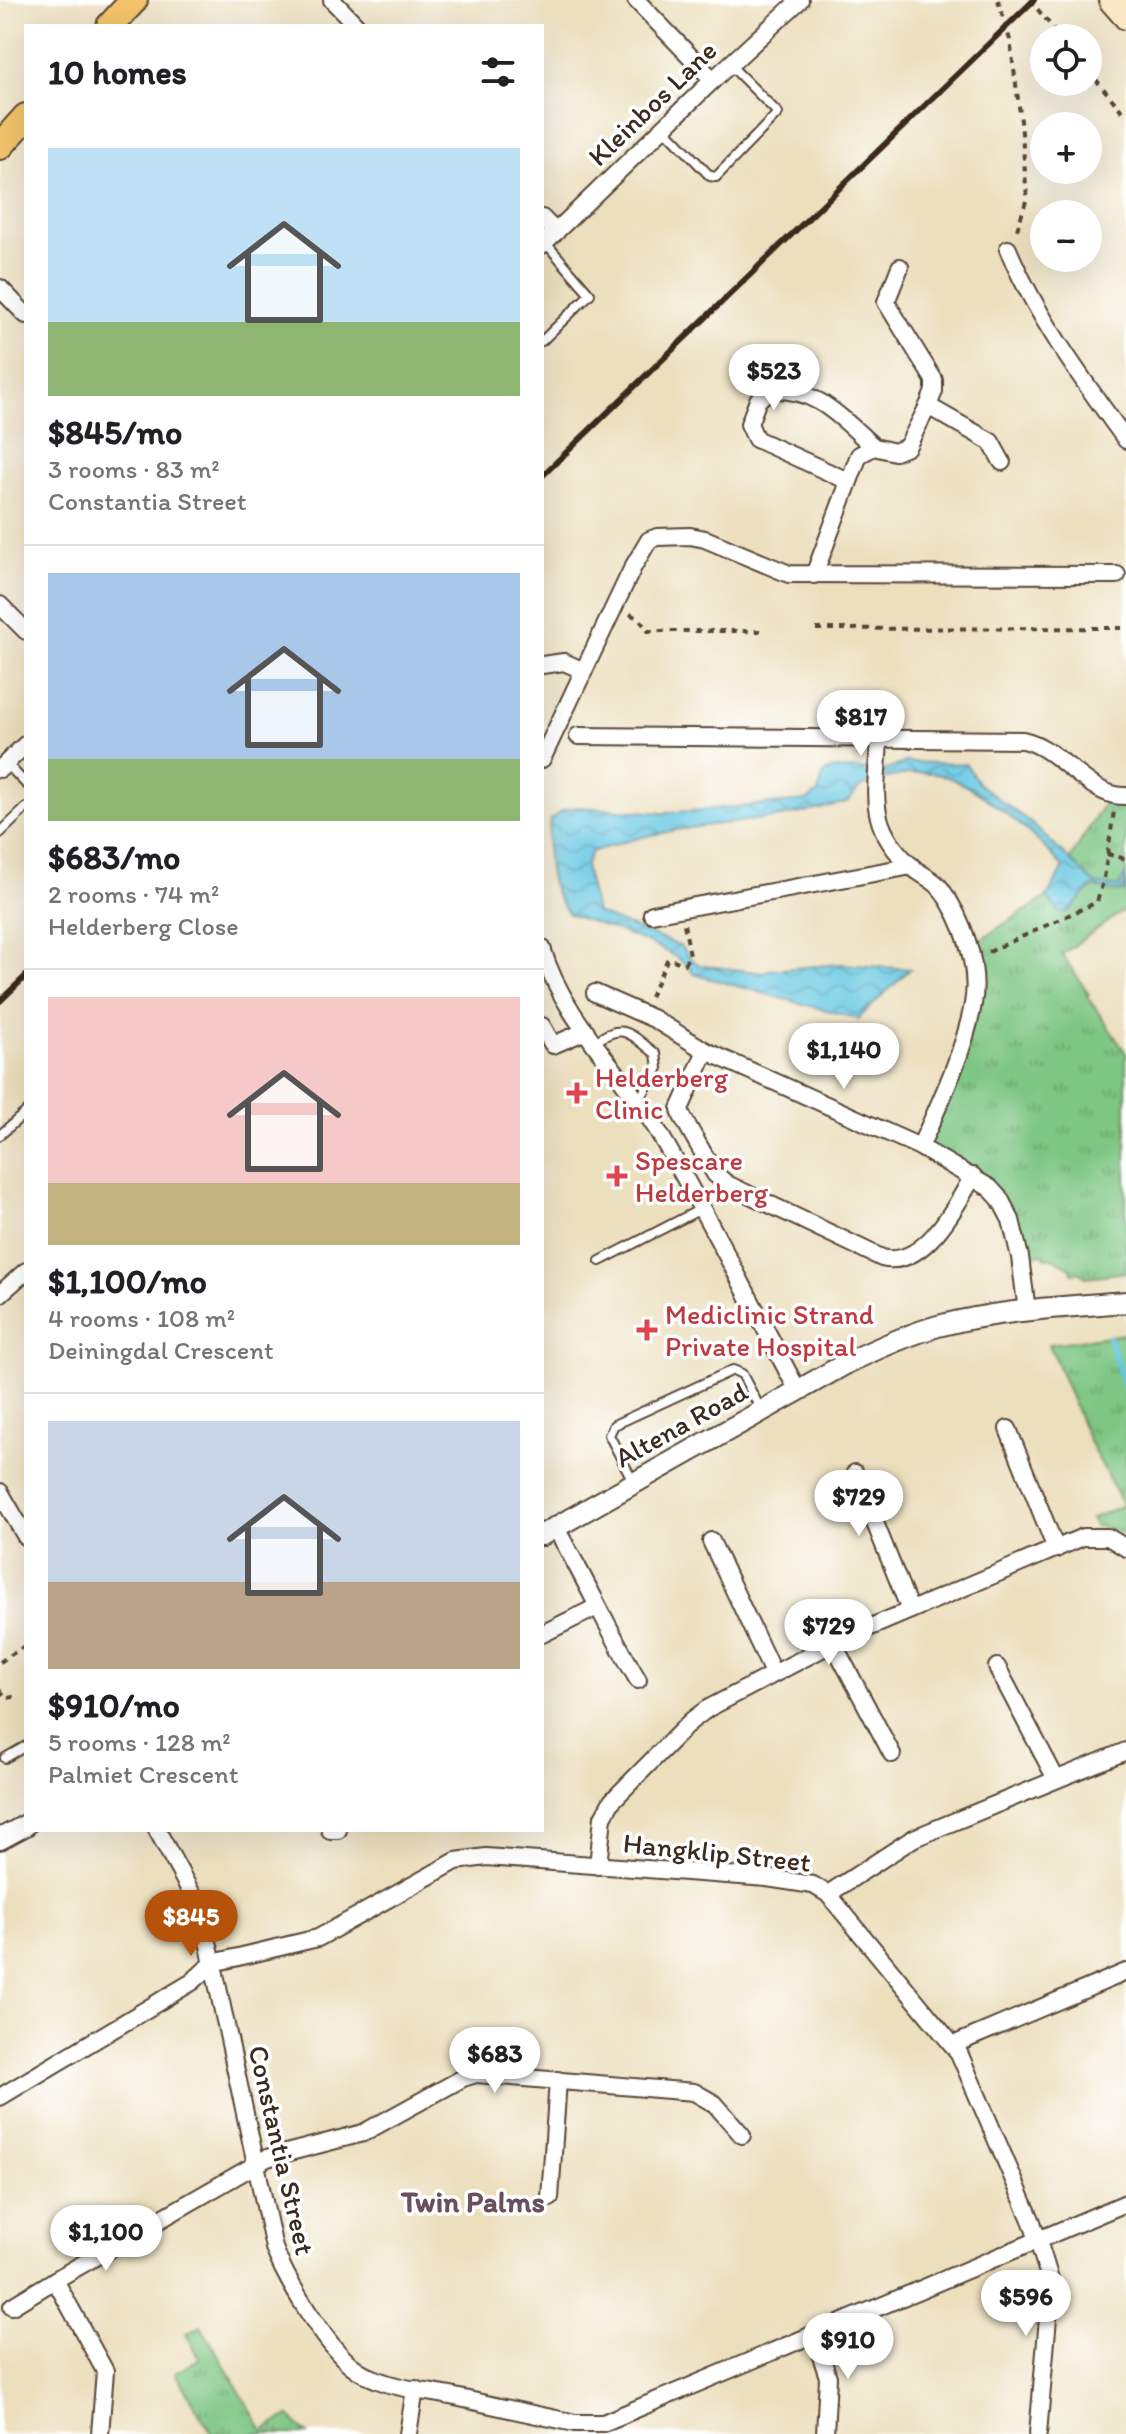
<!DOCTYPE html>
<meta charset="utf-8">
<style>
:root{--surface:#fff;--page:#f2f2f2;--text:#202124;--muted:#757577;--line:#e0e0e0;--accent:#b45309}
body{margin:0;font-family:Itim,sans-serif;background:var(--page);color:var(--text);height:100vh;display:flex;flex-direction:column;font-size:30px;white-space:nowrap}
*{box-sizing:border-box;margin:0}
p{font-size:26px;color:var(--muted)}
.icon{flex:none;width:44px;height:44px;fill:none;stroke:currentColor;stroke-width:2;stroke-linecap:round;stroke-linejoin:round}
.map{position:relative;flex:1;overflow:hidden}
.drawer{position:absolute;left:24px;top:24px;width:520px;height:1808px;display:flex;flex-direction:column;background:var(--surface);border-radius:0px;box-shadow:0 8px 32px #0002}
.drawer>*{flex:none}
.buttons{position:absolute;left:1030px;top:24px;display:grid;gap:16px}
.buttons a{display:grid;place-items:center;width:72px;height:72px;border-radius:50%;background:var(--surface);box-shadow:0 8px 32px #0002;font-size:40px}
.price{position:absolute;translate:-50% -68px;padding:0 18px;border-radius:28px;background:#fff;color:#222;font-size:26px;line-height:52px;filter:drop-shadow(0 2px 4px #0008)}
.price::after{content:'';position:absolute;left:50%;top:48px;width:24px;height:18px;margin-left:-12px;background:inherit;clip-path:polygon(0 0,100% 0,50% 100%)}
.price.active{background:var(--accent);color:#fff}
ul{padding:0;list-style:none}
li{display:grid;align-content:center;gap:16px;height:424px;padding:0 24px}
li+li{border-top:2px solid var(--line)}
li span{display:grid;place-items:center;height:248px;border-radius:0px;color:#555}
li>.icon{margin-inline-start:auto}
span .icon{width:144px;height:144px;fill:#fffc;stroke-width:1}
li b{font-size:34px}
h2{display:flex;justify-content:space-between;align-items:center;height:96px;padding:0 24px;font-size:34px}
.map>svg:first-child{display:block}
.grass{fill:url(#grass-tufts);stroke:#5c7850;stroke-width:2}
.water{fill:url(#water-waves);stroke:#507880;stroke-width:2}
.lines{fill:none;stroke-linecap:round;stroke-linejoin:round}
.stream{stroke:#64c7e2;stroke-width:6}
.service-casing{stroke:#564536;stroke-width:12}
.minor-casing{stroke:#564536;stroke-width:20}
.tertiary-casing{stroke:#564536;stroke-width:24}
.secondary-casing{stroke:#564536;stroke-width:28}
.primary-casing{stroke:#564536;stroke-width:30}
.path{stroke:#564536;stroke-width:4;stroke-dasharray:6 6;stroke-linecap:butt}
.service{stroke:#fff;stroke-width:8}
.minor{stroke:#fff;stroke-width:16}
.tertiary{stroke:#fff;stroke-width:20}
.secondary{stroke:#fae7c3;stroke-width:24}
.primary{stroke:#f2c36a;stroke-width:26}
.rail{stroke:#3b2a1e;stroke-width:6}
.health-dot{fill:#e0444e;stroke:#fff;stroke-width:3}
.labels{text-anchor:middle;stroke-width:7;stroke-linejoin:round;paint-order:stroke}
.street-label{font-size:28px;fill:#3b2a1e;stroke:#fff}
.health-label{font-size:28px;fill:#be3a42;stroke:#fff;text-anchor:start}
.neighbourhood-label{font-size:30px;font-weight:bold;fill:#68505f;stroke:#fff}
</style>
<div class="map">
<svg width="1126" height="2434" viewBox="0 0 1126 2434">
<defs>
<pattern id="grass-tufts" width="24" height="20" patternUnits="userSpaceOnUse" patternTransform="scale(2)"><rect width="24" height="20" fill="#7ec683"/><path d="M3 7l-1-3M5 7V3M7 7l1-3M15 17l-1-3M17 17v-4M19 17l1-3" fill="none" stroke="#68a16b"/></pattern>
<pattern id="water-waves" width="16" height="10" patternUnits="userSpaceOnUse" patternTransform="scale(2)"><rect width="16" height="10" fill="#64c7e2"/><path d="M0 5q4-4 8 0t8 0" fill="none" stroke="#54a2b7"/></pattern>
</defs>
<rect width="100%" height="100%" fill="#fff"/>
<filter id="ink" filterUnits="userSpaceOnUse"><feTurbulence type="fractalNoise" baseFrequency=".0125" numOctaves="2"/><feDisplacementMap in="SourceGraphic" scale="16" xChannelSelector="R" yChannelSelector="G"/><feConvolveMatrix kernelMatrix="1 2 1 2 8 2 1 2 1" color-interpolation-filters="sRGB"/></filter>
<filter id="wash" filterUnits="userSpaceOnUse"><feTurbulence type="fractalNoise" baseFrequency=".006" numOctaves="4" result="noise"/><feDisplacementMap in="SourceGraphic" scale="32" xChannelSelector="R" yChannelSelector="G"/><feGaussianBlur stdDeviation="1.8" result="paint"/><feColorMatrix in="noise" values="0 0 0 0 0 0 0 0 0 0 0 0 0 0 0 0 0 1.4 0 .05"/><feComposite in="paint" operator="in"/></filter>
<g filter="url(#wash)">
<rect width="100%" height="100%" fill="#ecdfbd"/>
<g class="grass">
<path d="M1109,795L1126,797V909L1062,954L1089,994L1087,996L1126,1053V1272L1086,1277L1079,1272L1072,1273L1071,1268L1053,1258H1045L1044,1254L1020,1255L1001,1198L924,1145L968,1026L970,946L1047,897Z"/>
<path d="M1126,1334V1535L1106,1527L1094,1526L1091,1519L1123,1505L1088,1439L1049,1344Z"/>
<path d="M201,2326L263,2431L288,2416L308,2434H212L175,2373L200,2358L186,2334Z"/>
</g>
<path class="water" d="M905,762L966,764L979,784L1032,824L1095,884L1119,887L1126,872L1124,892L1092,887L1067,913L1059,912L1047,897L1064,868C1037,837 973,779 932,773C915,771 874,779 860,788C855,791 853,798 848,801C844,804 836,805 831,806C791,818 751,820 710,825C670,830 629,839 591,852L585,867L596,913L680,946L692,960L700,965L764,973L768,970L842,964L910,969L858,1019L693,974C685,950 595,924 569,914C546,888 545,854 550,820L563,810L577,807L664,813L806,801L818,793L824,773L834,769L887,770Z"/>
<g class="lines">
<path class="stream" d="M1109,1338L1126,1391"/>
</g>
</g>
<g filter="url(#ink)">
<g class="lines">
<g class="service-casing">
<g id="service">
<path d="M664,128L710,176L716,177L778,113L730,65"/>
<path d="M542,341L590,294L545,242"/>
<path d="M6,763L26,784"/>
<path d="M0,833L26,808"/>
<path d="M594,1043C623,1020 631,1035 656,1054L658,1068L638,1102"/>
<path d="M0,1135L26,1112"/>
<path d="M600,1261L701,1209"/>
<path d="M633,1481L609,1435L614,1425L733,1370L742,1374L761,1410"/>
<path d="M5,1758L26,1746"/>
</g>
</g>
<g class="minor-casing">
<g id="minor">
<path d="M332,0L357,26"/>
<path d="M636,0L713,80"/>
<path d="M542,218L556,232"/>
<path d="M542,245L713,80L800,0"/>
<path d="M1008,249C1037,318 1082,379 1126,440"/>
<path d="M0,288L26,315"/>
<path d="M928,406L991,442L1002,462"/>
<path d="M848,481L756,439L749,424L758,400L769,390C817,387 842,419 874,447"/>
<path d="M814,575L859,455L874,447L895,452L907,447L928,406L934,391V380L886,302L900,267"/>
<path d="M0,605L26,631"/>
<path d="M542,665L564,662L584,671"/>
<path d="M578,736L1023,740C1059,747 1091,799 1126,796"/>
<path d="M879,738C877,794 865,825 912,867C921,875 934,879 941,889C963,919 980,966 973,1004C965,1050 939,1105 920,1147"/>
<path d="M542,759L633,567L649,540L657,537L690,536L705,539L789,574L1117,575"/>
<path d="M0,769L26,744"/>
<path d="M652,914L912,866"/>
<path d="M542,948C562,1018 622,1072 659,1133C709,1217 752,1305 798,1391"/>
<path d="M595,993L654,1019L706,1051L920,1147L990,1188L1000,1199L1011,1220L1020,1257L1027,1311"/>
<path d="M542,1026L553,1045L586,1031"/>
<path d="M706,1051L680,1109L682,1116L715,1174L727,1184L882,1258C923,1269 956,1207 973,1176"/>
<path d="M0,1294L26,1271"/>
<path d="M1008,1429L1056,1549"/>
<path d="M855,1473L910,1610"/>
<path d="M0,1492L26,1537"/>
<path d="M555,1527C585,1577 608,1630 638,1680"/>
<path d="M711,1541L773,1673"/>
<path d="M542,1634L597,1607"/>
<path d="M833,1643L892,1754"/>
<path d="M997,1667L1056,1779"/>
<path d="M157,1830L192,1894L209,1946L274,2248C286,2280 325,2344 351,2365C379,2388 421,2390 455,2397C495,2406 535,2415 575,2423H603L1126,2203"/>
<path d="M330,1830H338"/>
<path d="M598,1866L603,1817L612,1801L691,1721L707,1709L833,1643L1083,1537H1108L1126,1548"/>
<path d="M828,1894L914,1838L1126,1751"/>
<path d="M953,2045L1126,1972"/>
<path d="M0,2097L192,1982L213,1963L318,1938L456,1861L486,1857L767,1878L813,1885L828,1894L959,2053L1032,2222L1051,2282L1038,2434"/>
<path d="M550,2198L558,2080"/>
<path d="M12,2306L55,2280"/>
<path d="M814,2335L828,2377L825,2434"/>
<path d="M100,2434L105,2371L55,2280L267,2158L363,2133L463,2078L476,2074L694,2092L715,2104L742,2135"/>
<path d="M408,2434L415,2389"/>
</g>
</g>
<g class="tertiary-casing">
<g id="tertiary">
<path d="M542,1535L847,1363C876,1349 906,1335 938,1326C999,1310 1063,1307 1126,1302"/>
<path d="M0,1839L26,1825"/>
</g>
</g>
<g class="secondary-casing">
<path id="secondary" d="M1111,0L1126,17"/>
</g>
<g class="primary-casing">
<g id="primary">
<path d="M110,26L134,0"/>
<path d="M0,146L26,117"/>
</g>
</g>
<g class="path">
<path d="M998,0L1010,40L1021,121L1027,198L1016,233"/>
<path d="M1030,0L1061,38"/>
<path d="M1088,70L1126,116"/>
<path d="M630,614L639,619L648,631H760"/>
<path d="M816,629L1126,628"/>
<path d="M1107,854L1126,859"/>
<path d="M989,952L1097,902L1104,878L1114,811"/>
<path d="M650,997L668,958L684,964L690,955L684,924"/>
<path d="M0,1662L26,1645"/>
<path d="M0,1690L6,1698L14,1697"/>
</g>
<use href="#service" class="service"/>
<use href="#minor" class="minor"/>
<use href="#tertiary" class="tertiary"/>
<use href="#secondary" class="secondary"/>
<use href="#primary" class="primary"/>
<g class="rail">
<path d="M542,476L1034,0"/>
<path d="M0,1001L26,976"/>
</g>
</g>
</g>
<g class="health-dot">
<path d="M573 1081h8v8h8v8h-8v8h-8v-8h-8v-8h8z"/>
<path d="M613 1164h8v8h8v8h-8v8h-8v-8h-8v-8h8z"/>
<path d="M643 1318h8v8h8v8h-8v8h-8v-8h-8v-8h8z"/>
</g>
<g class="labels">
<g class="street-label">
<text transform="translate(652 103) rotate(-44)" y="10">Kleinbos Lane</text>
<text transform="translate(681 1424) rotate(-29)" y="10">Altena Road</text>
<text transform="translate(717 1852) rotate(6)" y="10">Hangklip Street</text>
<text transform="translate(282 2150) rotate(77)" y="10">Constantia Street</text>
</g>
<g class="health-label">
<text x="595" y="1087">Helderberg<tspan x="595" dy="32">Clinic</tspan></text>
<text x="635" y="1170">Spescare<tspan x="635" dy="32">Helderberg</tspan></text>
<text x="665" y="1324">Mediclinic Strand<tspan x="665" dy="32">Private Hospital</tspan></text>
</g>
<g class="neighbourhood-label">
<text x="473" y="2212">Twin Palms</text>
</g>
</g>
</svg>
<div class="buttons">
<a><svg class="icon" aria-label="locate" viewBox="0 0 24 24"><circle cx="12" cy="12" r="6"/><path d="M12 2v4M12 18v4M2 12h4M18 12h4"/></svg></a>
<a>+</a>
<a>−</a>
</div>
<b class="price" style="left:774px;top:412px">$523</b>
<b class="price" style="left:861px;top:758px">$817</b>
<b class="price" style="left:844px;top:1091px">$1,140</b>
<b class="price" style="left:859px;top:1538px">$729</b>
<b class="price" style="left:829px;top:1667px">$729</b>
<b class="price active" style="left:191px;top:1958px">$845</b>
<b class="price" style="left:495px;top:2095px">$683</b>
<b class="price" style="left:106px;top:2273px">$1,100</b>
<b class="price" style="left:1026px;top:2338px">$596</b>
<b class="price" style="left:848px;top:2381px">$910</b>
<section class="drawer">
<h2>10 homes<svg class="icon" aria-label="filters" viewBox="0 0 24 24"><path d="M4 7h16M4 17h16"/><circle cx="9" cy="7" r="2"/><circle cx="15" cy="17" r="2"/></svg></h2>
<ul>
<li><span style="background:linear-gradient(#bfe0f5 70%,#8fb573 0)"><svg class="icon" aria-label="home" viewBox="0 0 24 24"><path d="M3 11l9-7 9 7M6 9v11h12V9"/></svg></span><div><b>$845/mo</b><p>3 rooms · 83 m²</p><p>Constantia Street</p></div></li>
<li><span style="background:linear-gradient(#a9c7e8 75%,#8fb573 0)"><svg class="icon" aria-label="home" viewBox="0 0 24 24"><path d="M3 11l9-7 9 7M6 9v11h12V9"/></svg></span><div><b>$683/mo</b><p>2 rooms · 74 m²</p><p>Helderberg Close</p></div></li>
<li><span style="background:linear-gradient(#f6c9c9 75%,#c2b280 0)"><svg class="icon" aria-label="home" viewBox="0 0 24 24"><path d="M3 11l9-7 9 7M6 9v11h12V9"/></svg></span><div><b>$1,100/mo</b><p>4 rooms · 108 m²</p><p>Deiningdal Crescent</p></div></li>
<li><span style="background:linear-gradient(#c9d6e8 65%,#b9a48a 0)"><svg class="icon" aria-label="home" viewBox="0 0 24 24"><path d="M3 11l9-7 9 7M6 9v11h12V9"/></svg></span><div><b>$910/mo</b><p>5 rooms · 128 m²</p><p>Palmiet Crescent</p></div></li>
</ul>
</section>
</div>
